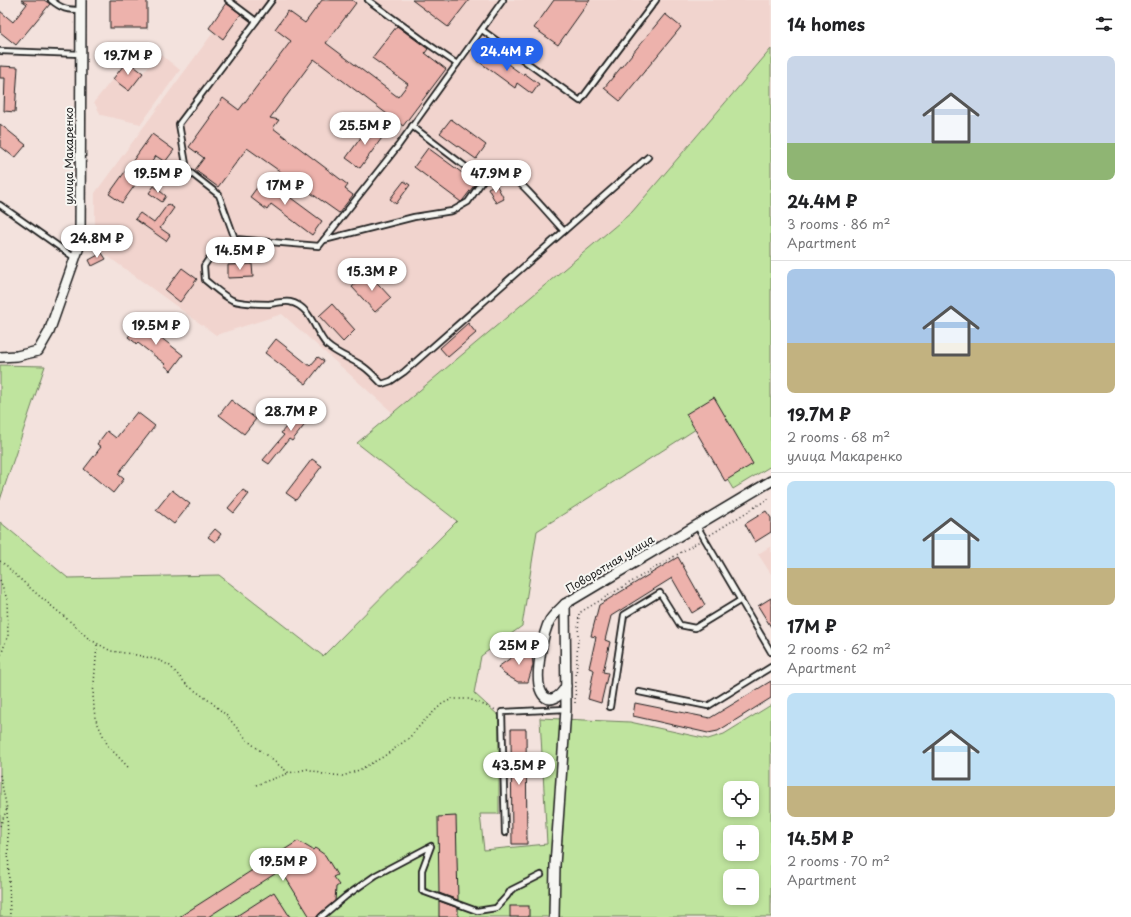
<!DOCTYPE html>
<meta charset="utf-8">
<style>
:root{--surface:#fff;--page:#f2f2f2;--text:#202124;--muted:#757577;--line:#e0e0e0;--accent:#2563eb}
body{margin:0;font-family:"Playpen Sans",sans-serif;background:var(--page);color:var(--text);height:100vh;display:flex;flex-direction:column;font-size:15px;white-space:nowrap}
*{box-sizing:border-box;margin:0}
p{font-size:13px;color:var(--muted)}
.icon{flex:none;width:22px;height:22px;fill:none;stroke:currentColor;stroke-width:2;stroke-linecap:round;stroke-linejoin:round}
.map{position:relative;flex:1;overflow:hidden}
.side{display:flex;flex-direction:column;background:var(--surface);width:360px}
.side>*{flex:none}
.tools{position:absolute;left:723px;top:781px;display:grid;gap:8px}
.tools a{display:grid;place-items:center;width:36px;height:36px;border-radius:8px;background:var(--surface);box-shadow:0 2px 6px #0003;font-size:20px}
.price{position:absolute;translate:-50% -34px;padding:0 9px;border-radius:14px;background:#fff;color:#222;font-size:13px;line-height:26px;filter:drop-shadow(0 1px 2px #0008)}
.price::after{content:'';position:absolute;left:50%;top:24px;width:12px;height:9px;margin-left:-6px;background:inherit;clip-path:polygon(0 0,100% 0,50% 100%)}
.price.current{background:var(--accent);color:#fff}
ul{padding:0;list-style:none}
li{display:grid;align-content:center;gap:8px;height:212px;padding:0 16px}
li+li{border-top:1px solid var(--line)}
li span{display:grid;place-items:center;height:124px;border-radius:8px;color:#555}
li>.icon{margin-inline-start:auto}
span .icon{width:72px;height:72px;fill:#fffc;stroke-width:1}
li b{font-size:17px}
h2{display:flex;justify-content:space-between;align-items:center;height:48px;padding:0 16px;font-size:17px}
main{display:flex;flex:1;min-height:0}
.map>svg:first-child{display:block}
.built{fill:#f1d4ce}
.green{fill:#bfe49e;stroke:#6e805d;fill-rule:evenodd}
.building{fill:#edb2ac;stroke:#1c1c1c}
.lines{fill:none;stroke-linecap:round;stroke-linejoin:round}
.service-casing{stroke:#1c1c1c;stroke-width:8}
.minor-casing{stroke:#1c1c1c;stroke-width:12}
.path{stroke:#1c1c1c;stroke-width:1.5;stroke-dasharray:1 3;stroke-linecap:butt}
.service{stroke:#f6f6f2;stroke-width:4.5}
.minor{stroke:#f6f6f2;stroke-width:9}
.labels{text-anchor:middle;stroke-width:4;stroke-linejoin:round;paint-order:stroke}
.street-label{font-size:11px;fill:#1c1c1c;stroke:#f6f6f2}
</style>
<main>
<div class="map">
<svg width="771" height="917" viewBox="0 0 771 917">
<rect width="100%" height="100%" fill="#f3e2dd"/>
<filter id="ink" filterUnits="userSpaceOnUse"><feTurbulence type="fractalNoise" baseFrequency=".025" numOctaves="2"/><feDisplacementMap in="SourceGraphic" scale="8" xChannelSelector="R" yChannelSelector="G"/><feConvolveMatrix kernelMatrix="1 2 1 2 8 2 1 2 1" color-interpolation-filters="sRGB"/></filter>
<g filter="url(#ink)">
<g class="built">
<path d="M237,0H771V49L632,212L393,413L282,314L216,335L95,247V193Z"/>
<path d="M159,53L180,70L141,124L101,115L94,102L127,61L143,73Z"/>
<path d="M771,546V574L758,554Z"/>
</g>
<g class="green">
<path d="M771,49V466L733,489L696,429L537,531L522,626L481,656L474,693L499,716V814H480L484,850L547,844L540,718L630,722L708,739L724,734L771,705V917H0V522L68,578L219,575L323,656L457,521L357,443L632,212ZM730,788H752V810H730ZM730,832H752V854H730ZM730,876H752V898H730Z"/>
<path d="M0,365L45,366L0,500Z"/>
</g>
<g class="building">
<path d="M21,0H44L50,4L16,45L0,32V11L13,22L27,4Z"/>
<rect x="110" y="0" width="37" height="28"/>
<path d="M322,0H352L356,3L326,43L398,97L408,84L372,58L397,26L428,49L425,53L446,69L403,126L314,59L270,118L279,120L273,128L348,185L345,189L353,195L339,213L247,148L218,187L195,170L204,158L189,147L210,118H209L223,98L239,110L291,41L275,29L288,11L305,23Z"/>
<path d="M412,0H469L448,27Z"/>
<path d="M554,0H590L558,45L534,28Z"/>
<path d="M226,3L241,14L223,39L209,28Z"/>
<path d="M665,14L681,27L620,101L604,88Z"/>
<path d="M487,49L523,75L524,73L539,84L532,94L517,83L515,88L478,61Z"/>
<path d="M127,61L143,73L129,91L113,79Z"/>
<path d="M0,66L18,67L15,112L4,111L5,78H0Z"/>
<path d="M451,119L486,145L476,159L440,133Z"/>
<path d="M0,124L26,145L15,158L0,146Z"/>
<path d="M370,125L384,135L360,168L346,158Z"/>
<path d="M152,134L174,150L165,162L156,156L122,203L109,194Z"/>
<path d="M428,148L476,183L463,200L461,202L414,167Z"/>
<path d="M264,178L322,221L312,235L271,204L267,210L250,197Z"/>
<path d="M404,181L410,185L396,204L390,199Z"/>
<path d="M496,184L504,199L496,203L488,188Z"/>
<path d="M154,186L166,196L162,202L149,193Z"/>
<path d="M168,204L174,208L160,228L170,235L166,241L135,219L140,213L154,223Z"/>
<path d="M102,253L106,259L92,266L89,260Z"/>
<path d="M252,264L253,277L228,278V265Z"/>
<path d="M182,268L197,279L180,302L165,290Z"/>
<path d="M368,273L391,298L375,312L352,287Z"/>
<path d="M332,304L355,330L343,342L319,316Z"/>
<path d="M141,322L183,355L171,371L164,365L165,364L138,343L137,344L128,337Z"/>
<path d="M468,323L476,333L448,357L440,348Z"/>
<path d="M276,339L310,366L318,357L324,361L306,384L265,353Z"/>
<path d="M714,397L753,464L725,481L686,414Z"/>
<path d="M231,400L256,419L244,434L219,415Z"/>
<path d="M304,405L314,413L292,441L289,439L269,464L263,460L284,435L281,433Z"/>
<path d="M137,412L155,426L118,474L124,479L113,493L84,469L101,447L97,444L107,431L116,438Z"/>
<path d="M312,459L322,466L296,500L286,493Z"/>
<path d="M172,490L190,504L174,524L156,510Z"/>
<path d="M243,490L249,494L234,513L228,508Z"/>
<path d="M766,511L771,518V532L755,542L745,524Z"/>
<path d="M215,529L221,534L215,542L208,537Z"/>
<path d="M678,557L705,605L692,613L672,578L611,616L605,640L610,642L603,672L608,673L601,703L588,699L594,670L589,668L596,637L591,636L599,605Z"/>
<path d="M771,598V627L758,606Z"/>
<path d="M531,645L533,665L528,682H518L504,674L498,667L515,655Z"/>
<path d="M771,681V698L718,731L708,733L633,716L635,703L710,718Z"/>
<path d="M511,729H526L527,844H512Z"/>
<path d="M456,816L458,900L439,893L438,817Z"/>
<path d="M298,841L313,850L315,848L325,855L337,875L333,877L339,885L336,887L335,901L319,914L317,917H310L281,870L208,917H179Z"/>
<path d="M274,892L290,917H235Z"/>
<path d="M439,901L458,908V917H439Z"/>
<rect x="510" y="906" width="19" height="11"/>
</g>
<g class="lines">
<g class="service-casing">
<g id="service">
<path d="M51,0C62,9 67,10 81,10"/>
<path d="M228,0L256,21"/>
<path d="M368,0L431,46L457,64"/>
<path d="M503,0L398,146L319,246L235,239L216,248L204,266L205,280C214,287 222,295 232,300C242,304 258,304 269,304C275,303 284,301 290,302C312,307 314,331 327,345C338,355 353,359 364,367C371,372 376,378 382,384L391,381L404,372L648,157"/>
<path d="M482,30L580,101L656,0"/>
<path d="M0,51L81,54"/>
<path d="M412,126L483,180C494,176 500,174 511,177C521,180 554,221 564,231"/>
<path d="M0,205L75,258"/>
<path d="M235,239L219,195L187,170L179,124L272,0"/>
<path d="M324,240L414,217L452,211L468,202L483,180"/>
<path d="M697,526L771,652"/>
<path d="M639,692L708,706L771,667"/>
<path d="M610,707L624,615L660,593L680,625L695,628L741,600"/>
<path d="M505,833L502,712L566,709"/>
<path d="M321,917L346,896L376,875L431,846L422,870V891L477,911L496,908L507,896L511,890L541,875"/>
</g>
</g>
<g class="minor-casing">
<g id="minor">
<path d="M0,357L17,356L38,351L49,332L80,244L81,0"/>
<path d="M566,686C559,699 546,706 540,689C535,674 543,632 550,620C554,614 560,609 565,604L771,481"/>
<path d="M554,917L555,865L566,709L565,604"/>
</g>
</g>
<g class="path">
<path d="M710,535L771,497"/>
<path d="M0,561L7,566L12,572L37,594L72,623L89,639L111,651L132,654L150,658L161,661L170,666L187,685L211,702L226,715L248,741L289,773L308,769L323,774L343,776L359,770L383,757L409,738L424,721L442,704L452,699H469L496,710"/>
<path d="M0,580L7,599L8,635L0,658"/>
<path d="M97,645L93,696L95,718L108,746L128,767"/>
<path d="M575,703L579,613L700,541"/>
<path d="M0,775L7,809L0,826"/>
<path d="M256,785L289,773"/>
<path d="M7,809L10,917"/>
</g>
<use href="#service" class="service"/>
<use href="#minor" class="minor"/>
</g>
</g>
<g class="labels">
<g class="street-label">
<text transform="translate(69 156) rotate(-90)" y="4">улица Макаренко</text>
<text transform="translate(610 564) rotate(-31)" y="4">Поворотная улица</text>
</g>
</g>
</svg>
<div class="tools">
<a><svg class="icon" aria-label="locate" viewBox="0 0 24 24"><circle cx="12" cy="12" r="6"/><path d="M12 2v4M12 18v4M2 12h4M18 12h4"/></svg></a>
<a>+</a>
<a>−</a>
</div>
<b class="price current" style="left:507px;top:72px">24.4M ₽</b>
<b class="price" style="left:128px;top:76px">19.7M ₽</b>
<b class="price" style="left:365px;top:146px">25.5M ₽</b>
<b class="price" style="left:158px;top:194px">19.5M ₽</b>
<b class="price" style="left:496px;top:194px">47.9M ₽</b>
<b class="price" style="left:285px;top:206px">17M ₽</b>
<b class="price" style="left:97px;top:259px">24.8M ₽</b>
<b class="price" style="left:240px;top:271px">14.5M ₽</b>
<b class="price" style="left:372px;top:292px">15.3M ₽</b>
<b class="price" style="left:156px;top:346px">19.5M ₽</b>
<b class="price" style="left:291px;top:432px">28.7M ₽</b>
<b class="price" style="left:519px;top:666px">25M ₽</b>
<b class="price" style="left:519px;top:786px">43.5M ₽</b>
<b class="price" style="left:283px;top:882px">19.5M ₽</b>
</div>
<section class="side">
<h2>14 homes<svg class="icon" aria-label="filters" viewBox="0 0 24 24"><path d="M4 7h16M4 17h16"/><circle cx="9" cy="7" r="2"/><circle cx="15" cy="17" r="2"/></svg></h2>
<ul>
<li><span style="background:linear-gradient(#c9d6e8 70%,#8fb573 0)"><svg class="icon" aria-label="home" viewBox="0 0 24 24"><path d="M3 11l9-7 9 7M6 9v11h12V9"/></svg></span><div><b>24.4M ₽</b><p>3 rooms · 86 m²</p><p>Apartment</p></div></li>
<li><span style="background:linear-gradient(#a9c7e8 60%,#c2b280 0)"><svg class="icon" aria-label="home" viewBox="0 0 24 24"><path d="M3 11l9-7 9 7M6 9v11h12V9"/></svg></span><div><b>19.7M ₽</b><p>2 rooms · 68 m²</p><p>улица Макаренко</p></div></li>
<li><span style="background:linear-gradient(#bfe0f5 70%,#c2b280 0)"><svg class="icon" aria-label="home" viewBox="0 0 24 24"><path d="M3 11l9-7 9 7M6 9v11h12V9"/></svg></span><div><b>17M ₽</b><p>2 rooms · 62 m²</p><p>Apartment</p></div></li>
<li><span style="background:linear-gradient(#bfe0f5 75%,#c2b280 0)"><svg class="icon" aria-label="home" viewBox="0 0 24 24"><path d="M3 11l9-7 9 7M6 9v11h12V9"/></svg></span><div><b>14.5M ₽</b><p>2 rooms · 70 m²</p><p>Apartment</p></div></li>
</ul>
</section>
</main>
